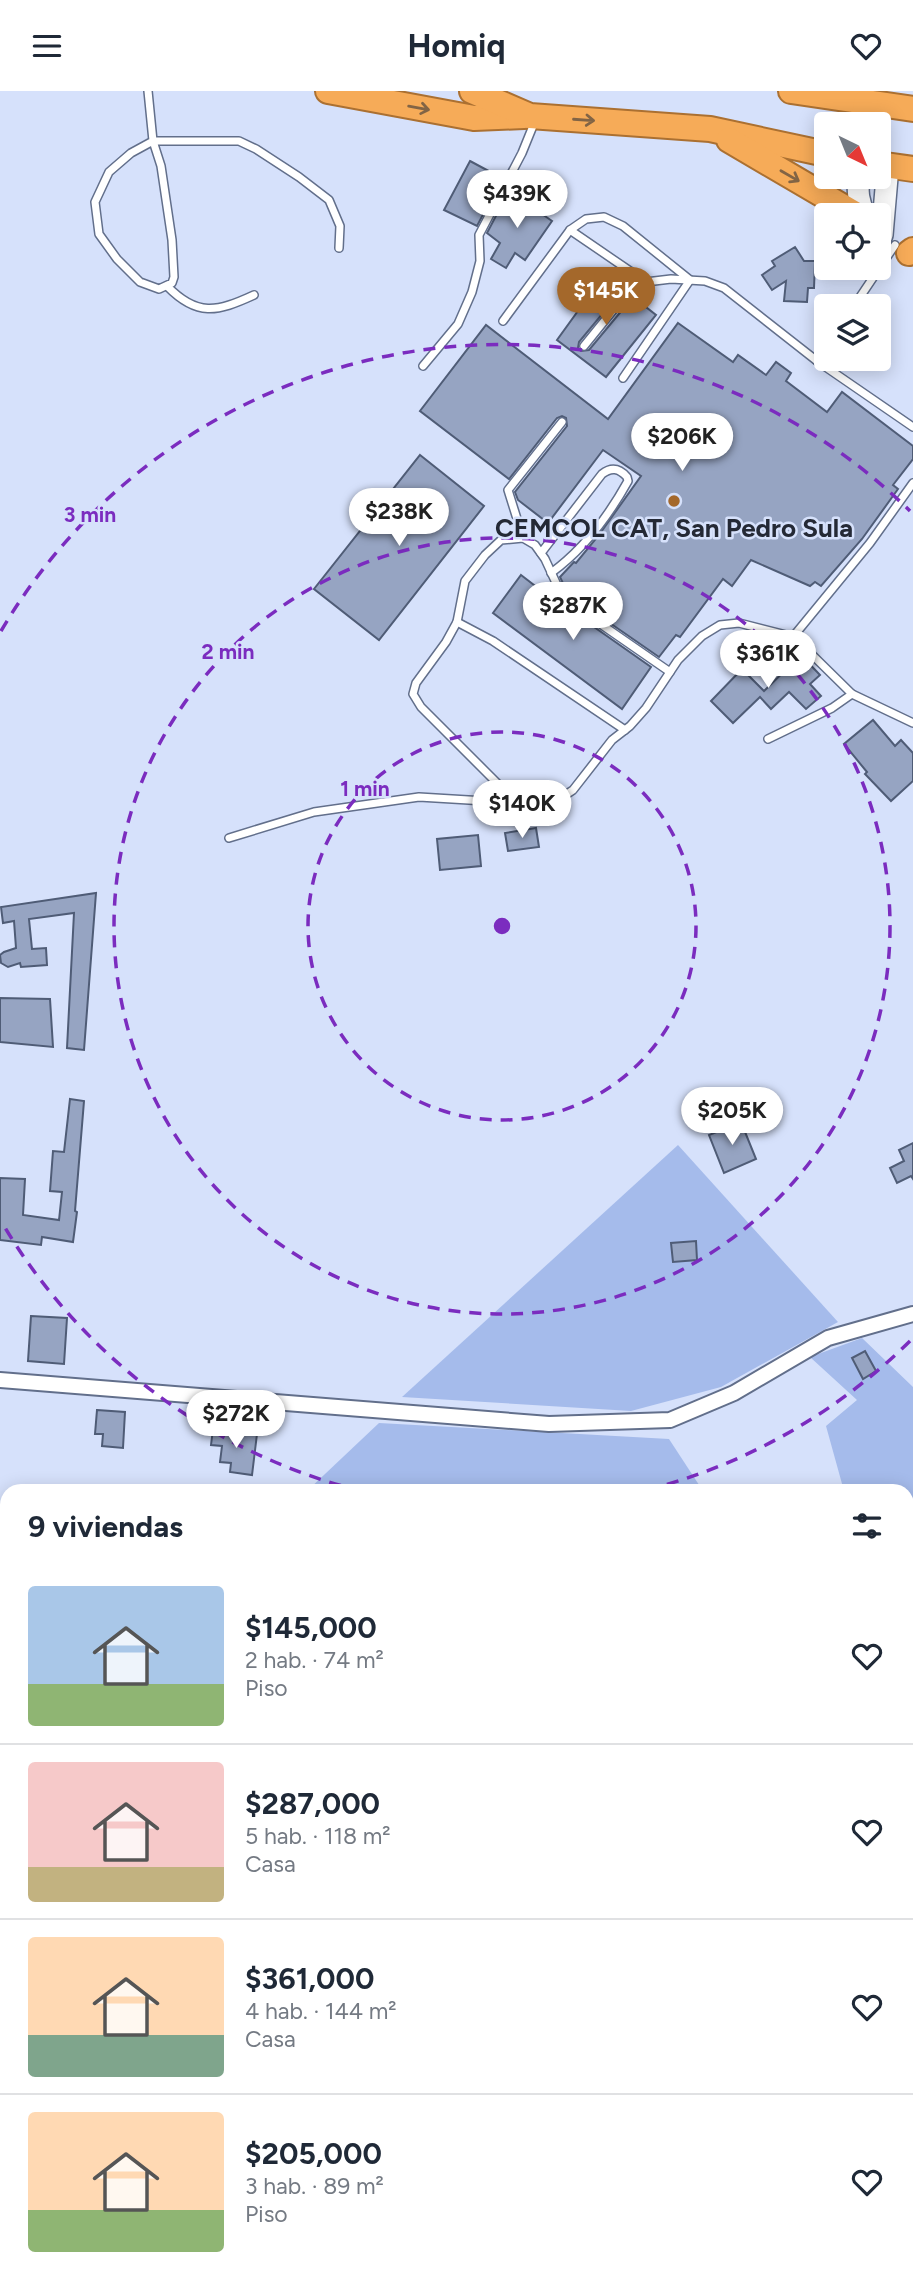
<!DOCTYPE html>
<html lang="es">
<meta charset="utf-8">
<style>
:root{--surface:#fff;--page:#f2f2f3;--text:#1f2937;--muted:#747a83;--line:#e0e1e3;--accent:#a4682b}
body{margin:0;font-family:Figtree,sans-serif;background:var(--page);color:var(--text);height:100vh;display:flex;flex-direction:column;font-size:26px;white-space:nowrap}
*{box-sizing:border-box;margin:0}
p{font-size:23px;color:var(--muted)}
.icon{flex:none;width:38px;height:38px;fill:none;stroke:currentColor;stroke-width:2;stroke-linecap:round;stroke-linejoin:round}
.map{position:relative;flex:1;overflow:hidden}
.details{position:absolute;left:0px;top:1393px;width:914px;height:800px;display:flex;flex-direction:column;background:var(--surface);border-radius:21px 21px 0 0;box-shadow:0 4px 18px #0003}
.details>*{flex:none}
.needle{width:46px;rotate:137deg}
.buttons{position:absolute;left:814px;top:21px;display:grid;gap:14px}
.buttons a{display:grid;place-items:center;width:77px;height:77px;border-radius:7px;background:var(--surface);box-shadow:0 4px 18px #0003;font-size:35px}
.price{position:absolute;translate:-50% -60px;padding:0 16px;border-radius:24px;background:#fff;color:#222;font-size:23px;line-height:46px;filter:drop-shadow(0 2px 4px #0008)}
.price::after{content:'';position:absolute;left:50%;top:42px;width:21px;height:16px;margin-left:-10px;background:inherit;clip-path:polygon(0 0,100% 0,50% 100%)}
.price.selected{background:var(--accent);color:#fff}
ul{padding:0;list-style:none}
li{display:flex;align-items:center;gap:21px;height:175px;padding:0 28px}
li+li{border-top:2px solid var(--line)}
li span{display:grid;place-items:center;flex:none;width:196px;height:140px;border-radius:7px;color:#555}
li>.icon{margin-inline-start:auto}
span .icon{width:84px;height:84px;fill:#fffc;stroke-width:1}
li b{font-size:30px}
h2{display:flex;justify-content:space-between;align-items:center;height:84px;padding:0 28px;font-size:30px}
header{display:flex;justify-content:space-between;align-items:center;height:91px;padding:0 28px;background:var(--surface);font-size:32px;font-weight:700}
.map>svg:first-child{display:block}
.green{fill:#a5bbeb}
.lines{fill:none;stroke-linecap:round;stroke-linejoin:round}
.stream{stroke:#7e94c2;stroke-width:5}
.building{fill:#96a4c2;stroke:#4f5c76;stroke-width:2}
.service-casing{stroke:#626f8b;stroke-width:10}
.minor-casing{stroke:#626f8b;stroke-width:18}
.secondary-casing{stroke:#626f8b;stroke-width:24}
.trunk-casing{stroke:#ab7031;stroke-width:28}
.service{stroke:#fff;stroke-width:7}
.minor{stroke:#fff;stroke-width:14}
.secondary{stroke:#fff;stroke-width:21}
.trunk{stroke:#f6ab58;stroke-width:24}
.oneway{stroke:#826445}
.ring{fill:none;stroke:#7b2cbf;stroke-width:3.5;stroke-dasharray:12 9}
.poi-dot{fill:#a4682b;stroke:#d6e1fb;stroke-width:2.5}
.labels{text-anchor:middle;stroke-width:5;stroke-linejoin:round;paint-order:stroke}
.poi-label{font-size:26px;font-weight:bold;fill:#242935;stroke:#d6e1fb}
.centre{fill:#7b2cbf;stroke:#d6e1fb;stroke-width:3.5}
.ring-label{font-size:21px;text-anchor:middle;font-weight:bold;fill:#7b2cbf;stroke:#d6e1fb;stroke-width:5;stroke-linejoin:round;paint-order:stroke}
</style>
<header><svg class="icon" aria-label="menu" viewBox="0 0 24 24"><path d="M4 6h16M4 12h16M4 18h16"/></svg>Homiq<svg class="icon" aria-label="heart" viewBox="0 0 24 24"><path d="M12 20l-8-8c-3-5 5-10 8-4 3-6 11-1 8 4z"/></svg></header>
<div class="map">
<svg width="913" height="2192" viewBox="0 0 913 2192">
<rect width="100%" height="100%" fill="#d6e1fb"/>
<g class="green">
<path d="M678,1054L838,1231L721,1296L631,1320L402,1306Z"/>
<path d="M862,1247L913,1296V1457L907,1459L906,1400H844L826,1335L857,1309L810,1266Z"/>
<path d="M379,1332L669,1348L703,1400H307Z"/>
</g>
<g class="lines">
<g class="stream">
<path d="M906,1783H913"/>
<path d="M0,2102L7,2099"/>
</g>
</g>
<g class="building">
<path d="M470,70L498,85L495,91L499,93L477,135L444,119Z"/>
<path d="M509,100L552,130L525,169L515,162L506,177L491,168L500,152L487,142Z"/>
<path d="M795,156L804,170H815L814,197H808L807,211L784,210L786,190L772,199L762,184L775,175L772,170Z"/>
<path d="M604,184L623,198L579,251L578,257L581,260L589,259L633,206L656,224L606,286L557,249Z"/>
<path d="M678,232L733,271L738,264L766,284L776,271L791,282L786,290L827,321L842,301L913,355V368L893,394L898,398L862,448L821,495L815,491L810,495L751,469L732,495L723,488L680,546L676,544L659,566L568,503L560,486L574,471L576,472L599,444L641,385L603,359L548,432L518,409L515,401L567,335L566,327L562,325L557,327L509,388L420,320L486,234L608,328Z"/>
<path d="M420,364L484,415L379,549L314,498Z"/>
<path d="M521,484L547,504L552,498L560,512L651,576L622,618L493,522Z"/>
<path d="M801,564L820,584L810,593L821,605L806,618L789,601L771,618L760,606L733,632L711,610L742,578L764,600Z"/>
<path d="M873,629L895,655L901,649L913,662V690L891,710L865,683L867,681L844,653Z"/>
<path d="M536,737L539,756L508,760L505,742Z"/>
<path d="M478,744L481,775L440,779L437,748Z"/>
<path d="M96,802L84,959L67,957L74,822L29,828L32,858L46,857L47,874L21,876L20,872L8,876L1,872L0,864L4,861L16,857L14,830L3,832L1,816Z"/>
<path d="M0,907L50,908L53,956L0,951Z"/>
<path d="M70,1008L84,1010L75,1120L77,1121L73,1151L42,1146L41,1154L0,1149V1087L25,1088L23,1124L59,1129L62,1101L50,1100L53,1060L64,1061Z"/>
<path d="M741,1031L756,1068L724,1082L709,1044Z"/>
<path d="M913,1052V1088L911,1085L897,1092L890,1077L904,1070L899,1059Z"/>
<path d="M696,1150L697,1169L673,1171L671,1152Z"/>
<path d="M31,1225L67,1227L64,1273L28,1270Z"/>
<path d="M865,1260L876,1280L863,1288L852,1267Z"/>
<path d="M97,1319L125,1321L123,1357L102,1355L103,1343H95Z"/>
<path d="M213,1338L257,1343L252,1384L230,1381L231,1372L220,1371L222,1355L211,1354Z"/>
</g>
<g class="lines">
<g class="service-casing">
<g id="service">
<path d="M148,0L153,50L161,75L172,149L174,186L172,192L159,198L140,191L117,168L99,143L95,111L109,81L131,62L153,50H239L256,58L299,86L329,109L340,135L339,157"/>
<path d="M570,139L646,191"/>
<path d="M167,195C197,226 217,221 254,204"/>
<path d="M854,215L895,154"/>
<path d="M503,230L570,139L586,128L604,126L623,135L690,189L623,287"/>
<path d="M584,255L627,202L646,191L671,188L705,190L724,197L817,270L913,336"/>
<path d="M817,270L826,256"/>
<path d="M423,275L458,233L472,201L480,170L479,144L522,62L535,30"/>
<path d="M523,447L508,399L562,331"/>
<path d="M541,462L602,383C611,376 619,377 627,386L628,390C608,426 584,458 551,482"/>
<path d="M457,531L493,550L625,639"/>
<path d="M774,569L870,452L913,392"/>
<path d="M768,648L832,617L852,603"/>
<path d="M517,712L421,616L413,603L416,592L446,551L457,531L465,490L485,464L501,449L523,447L535,454L545,468L563,507L670,581"/>
<path d="M229,747L314,721L419,706L517,712H543L558,709L573,699L612,649L630,635L646,617L678,569L702,545L720,534L739,532L794,546L852,603L913,632"/>
<path d="M724,1398L725,1400"/>
</g>
</g>
<g class="minor-casing">
<g id="minor">
<path d="M0,1289L549,1333L670,1329L734,1302L828,1247L913,1223"/>
<path d="M906,1467L913,1465"/>
<path d="M0,1965L7,1962"/>
<path d="M906,1966L913,1967"/>
<path d="M0,2139L7,2136"/>
<path d="M72,2186L75,2192"/>
<path d="M175,2186L178,2192"/>
<path d="M293,2186L296,2192"/>
<path d="M375,2186L377,2192"/>
<path d="M460,2186L462,2192"/>
<path d="M527,2192L541,2186"/>
</g>
</g>
<g class="secondary-casing">
<g id="secondary">
<path d="M859,86C857,100 858,111 865,124"/>
<path d="M882,144L888,75"/>
<path d="M906,1832L913,1815"/>
<path d="M768,2192L770,2186"/>
</g>
</g>
<g class="trunk-casing">
<g id="trunk">
<path d="M328,0L474,27L524,25"/>
<path d="M472,0L530,25L710,38L826,63"/>
<path d="M791,0L913,18"/>
<path d="M863,33L866,11"/>
<path d="M729,49L857,124"/>
<path d="M878,73L913,78"/>
<path d="M909,162L913,159"/>
</g>
</g>
<use href="#service" class="service"/>
<use href="#minor" class="minor"/>
<use href="#secondary" class="secondary"/>
<use href="#trunk" class="trunk"/>
</g>
<defs><path id="oneway-shaft" d="M-6 0H5M1.5-3L5.5 0L1.5 3" fill="none" stroke-width="1.6" stroke-linecap="round" stroke-linejoin="round" transform="scale(1.75)"/></defs>
<g class="oneway">
<use href="#oneway-shaft" transform="translate(419 17) rotate(10)"/>
<use href="#oneway-shaft" transform="translate(584 29) rotate(4)"/>
<use href="#oneway-shaft" transform="translate(790 85) rotate(30)"/>
</g>
<g class="ring">
<circle cx="502" cy="835" r="194"/>
<circle cx="502" cy="835" r="388"/>
<path d="M910 1250A582 582 0 0 1 643 1400M361 1400A582 582 0 0 1 1 1130M1 540A582 582 0 0 1 910 420"/>
</g>
<circle class="poi-dot" cx="674" cy="410" r="7"/>
<g class="labels">
<g class="poi-label">
<text x="674" y="446">CEMCOL CAT, San Pedro Sula</text>
</g>
</g>
<circle cx="502" cy="835" r="10" class="centre"/>
<g class="ring-label">
<text x="90" y="431">3 min</text>
<text x="228" y="568">2 min</text>
<text x="365" y="705">1 min</text>
</g>
</svg>
<div class="buttons">
<a><svg class="needle" viewBox="-14 -14 28 28"><path d="M0-13l5 13h-10z" fill="#e53935"/><path d="M0 13l5-13h-10z" fill="#747a83"/></svg></a>
<a><svg class="icon" aria-label="locate" viewBox="0 0 24 24"><circle cx="12" cy="12" r="6"/><path d="M12 2v4M12 18v4M2 12h4M18 12h4"/></svg></a>
<a><svg class="icon" aria-label="layers" viewBox="0 0 24 24"><path d="M12 4l9 5-9 5-9-5zM3 14l9 5 9-5"/></svg></a>
</div>
<b class="price" style="left:517px;top:139px">$439K</b>
<b class="price selected" style="left:606px;top:236px">$145K</b>
<b class="price" style="left:682px;top:382px">$206K</b>
<b class="price" style="left:399px;top:457px">$238K</b>
<b class="price" style="left:573px;top:551px">$287K</b>
<b class="price" style="left:768px;top:599px">$361K</b>
<b class="price" style="left:522px;top:749px">$140K</b>
<b class="price" style="left:732px;top:1056px">$205K</b>
<b class="price" style="left:236px;top:1359px">$272K</b>
<section class="details">
<h2>9 viviendas<svg class="icon" aria-label="filters" viewBox="0 0 24 24"><path d="M4 7h16M4 17h16"/><circle cx="9" cy="7" r="2"/><circle cx="15" cy="17" r="2"/></svg></h2>
<ul>
<li><span style="background:linear-gradient(#a9c7e8 70%,#8fb573 0)"><svg class="icon" aria-label="home" viewBox="0 0 24 24"><path d="M3 11l9-7 9 7M6 9v11h12V9"/></svg></span><div><b>$145,000</b><p>2 hab. · 74 m²</p><p>Piso</p></div><svg class="icon" aria-label="heart" viewBox="0 0 24 24"><path d="M12 20l-8-8c-3-5 5-10 8-4 3-6 11-1 8 4z"/></svg></li>
<li><span style="background:linear-gradient(#f6c9c9 75%,#c2b280 0)"><svg class="icon" aria-label="home" viewBox="0 0 24 24"><path d="M3 11l9-7 9 7M6 9v11h12V9"/></svg></span><div><b>$287,000</b><p>5 hab. · 118 m²</p><p>Casa</p></div><svg class="icon" aria-label="heart" viewBox="0 0 24 24"><path d="M12 20l-8-8c-3-5 5-10 8-4 3-6 11-1 8 4z"/></svg></li>
<li><span style="background:linear-gradient(#ffd9b3 70%,#7fa58c 0)"><svg class="icon" aria-label="home" viewBox="0 0 24 24"><path d="M3 11l9-7 9 7M6 9v11h12V9"/></svg></span><div><b>$361,000</b><p>4 hab. · 144 m²</p><p>Casa</p></div><svg class="icon" aria-label="heart" viewBox="0 0 24 24"><path d="M12 20l-8-8c-3-5 5-10 8-4 3-6 11-1 8 4z"/></svg></li>
<li><span style="background:linear-gradient(#ffd9b3 70%,#8fb573 0)"><svg class="icon" aria-label="home" viewBox="0 0 24 24"><path d="M3 11l9-7 9 7M6 9v11h12V9"/></svg></span><div><b>$205,000</b><p>3 hab. · 89 m²</p><p>Piso</p></div><svg class="icon" aria-label="heart" viewBox="0 0 24 24"><path d="M12 20l-8-8c-3-5 5-10 8-4 3-6 11-1 8 4z"/></svg></li>
</ul>
</section>
</div>
